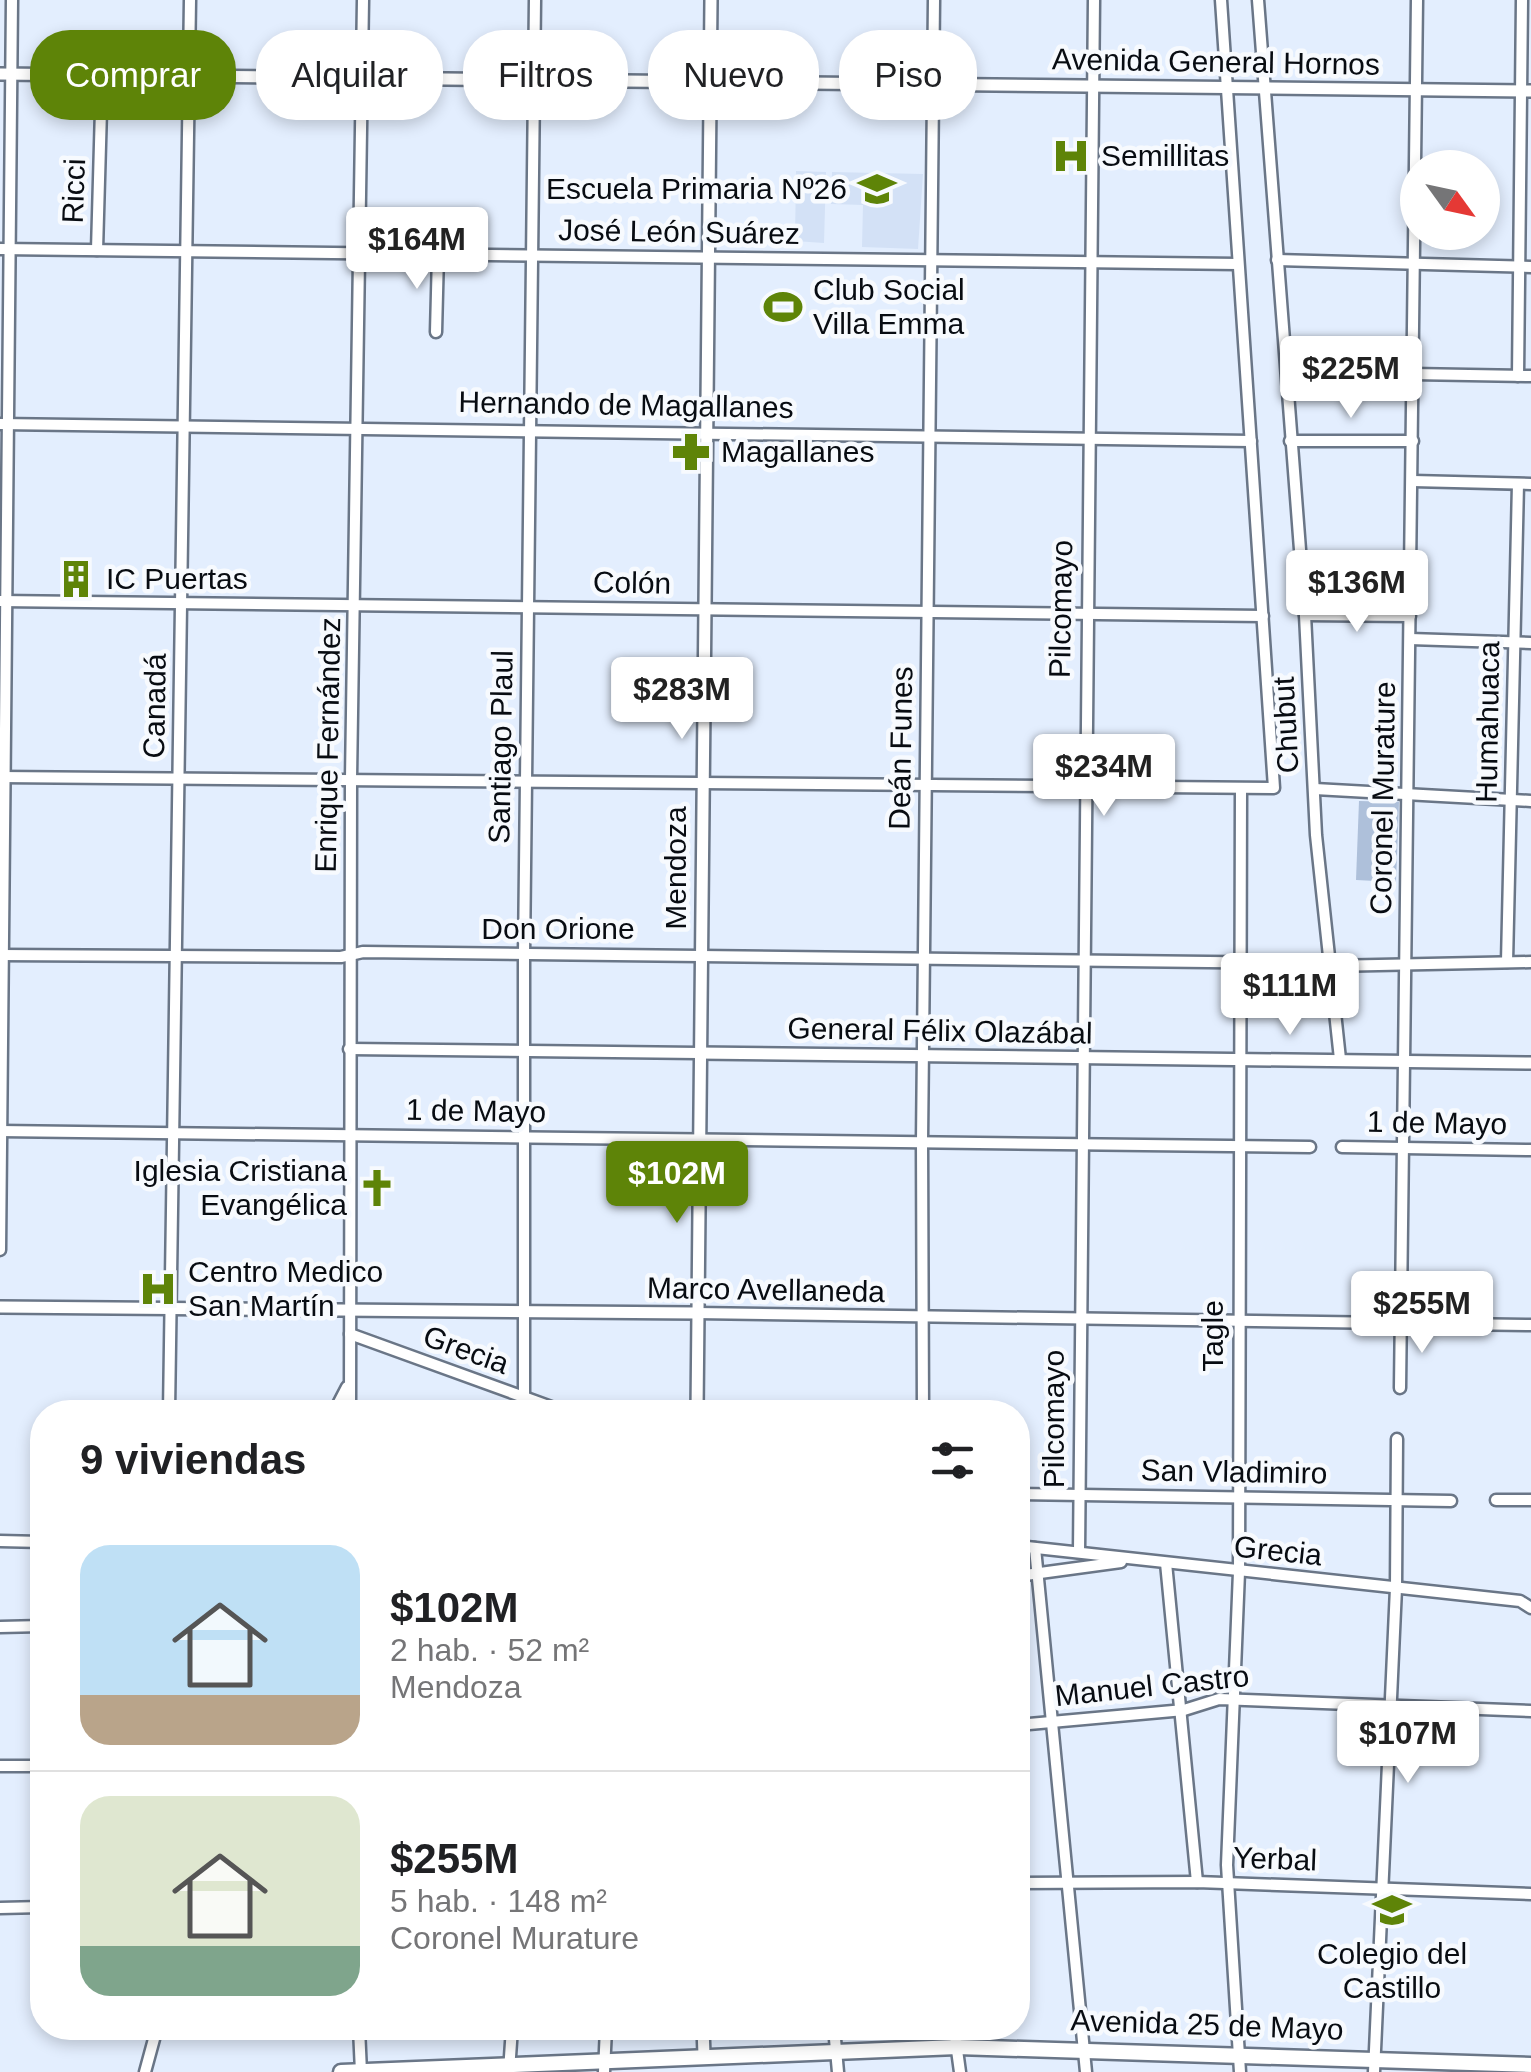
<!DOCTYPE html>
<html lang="es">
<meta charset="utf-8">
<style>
:root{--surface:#fff;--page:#f2f2f2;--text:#202124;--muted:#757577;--line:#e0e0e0;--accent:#5e8408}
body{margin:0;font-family:Helvetica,sans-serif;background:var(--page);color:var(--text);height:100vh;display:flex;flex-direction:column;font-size:38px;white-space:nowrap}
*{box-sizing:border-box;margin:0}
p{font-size:32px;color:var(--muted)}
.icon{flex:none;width:55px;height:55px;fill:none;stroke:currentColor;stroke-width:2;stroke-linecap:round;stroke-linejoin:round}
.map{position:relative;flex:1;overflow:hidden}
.side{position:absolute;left:30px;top:1400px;width:1000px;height:640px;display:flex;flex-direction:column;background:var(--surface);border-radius:40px;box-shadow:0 5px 15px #0003}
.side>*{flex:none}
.guide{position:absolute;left:30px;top:30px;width:1000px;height:90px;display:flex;gap:20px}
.needle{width:65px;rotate:123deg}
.buttons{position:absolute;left:1400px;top:150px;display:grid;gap:20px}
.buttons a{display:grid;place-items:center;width:100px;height:100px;border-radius:50%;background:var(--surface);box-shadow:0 5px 15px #0003;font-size:50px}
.price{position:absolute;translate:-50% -85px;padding:0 22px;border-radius:10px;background:#fff;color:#222;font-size:32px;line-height:65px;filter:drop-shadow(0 2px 5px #0008)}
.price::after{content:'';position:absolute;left:50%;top:60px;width:30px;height:22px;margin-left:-15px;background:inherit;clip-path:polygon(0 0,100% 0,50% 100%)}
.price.current{background:var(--accent);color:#fff}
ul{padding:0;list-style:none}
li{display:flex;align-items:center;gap:30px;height:250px;padding:0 50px}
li+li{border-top:2px solid var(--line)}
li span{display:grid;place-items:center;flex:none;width:280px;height:200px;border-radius:30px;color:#555}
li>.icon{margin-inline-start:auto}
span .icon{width:120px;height:120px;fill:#fffc;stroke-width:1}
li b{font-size:42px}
h2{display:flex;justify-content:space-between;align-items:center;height:120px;padding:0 50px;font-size:42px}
.pill{padding:0 35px;border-radius:40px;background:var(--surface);box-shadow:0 5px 15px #0003;font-size:35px;line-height:90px}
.pill.current{background:var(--accent);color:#fff}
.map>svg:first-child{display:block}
.built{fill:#d3e1f6}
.green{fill:#aec0da}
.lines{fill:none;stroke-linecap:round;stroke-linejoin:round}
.minor-casing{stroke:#6a7687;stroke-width:15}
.tertiary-casing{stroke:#6a7687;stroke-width:16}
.secondary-casing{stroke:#6a7687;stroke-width:19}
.minor{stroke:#fff;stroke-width:10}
.tertiary{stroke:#fff;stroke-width:11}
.secondary{stroke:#fff;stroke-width:14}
.labels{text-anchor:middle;stroke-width:9;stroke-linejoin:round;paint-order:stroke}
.street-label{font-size:30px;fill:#080c12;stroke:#f7fafe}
.poi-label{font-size:30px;fill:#080c12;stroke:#f7fafe;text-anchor:start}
</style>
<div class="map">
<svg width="1531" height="2072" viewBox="0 0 1531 2072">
<rect width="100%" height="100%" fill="#e3eefe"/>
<g class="built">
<path d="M796,171L826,172L824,243L795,241Z"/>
<path d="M832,172L923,174L918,249L862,247L863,205L831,204Z"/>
</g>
<path class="green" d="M1359,801L1399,802L1396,882L1356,880Z"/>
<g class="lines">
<g class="minor-casing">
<g id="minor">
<path d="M1258,0L1305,615L1316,835L1340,1059"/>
<path d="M0,249L1238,264"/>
<path d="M97,250L102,74"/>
<path d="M1277,260L1531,267"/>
<path d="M436,332L438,254"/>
<path d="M1412,374L1531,376"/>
<path d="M1518,376L1522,0"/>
<path d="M0,424L1251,441"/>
<path d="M1290,441H1413"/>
<path d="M1413,481L1531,484"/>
<path d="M0,601L1263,616"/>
<path d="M1305,615L1410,616"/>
<path d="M1410,639L1531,643"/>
<path d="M0,777L1274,788L1221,0"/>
<path d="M1315,789L1531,801"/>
<path d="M0,955L341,957L363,952L1297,963"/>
<path d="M1507,962L1518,484"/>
<path d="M1329,966L1531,962"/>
<path d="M349,1049L698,1053"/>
<path d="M0,1131L1310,1147"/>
<path d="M1342,1147L1531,1150"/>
<path d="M0,1250L12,0"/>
<path d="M696,1313L1531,1325"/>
<path d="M350,1334L565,1412"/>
<path d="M1400,1388L1417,0"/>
<path d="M169,1412L190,0"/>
<path d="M334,1412L347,1387"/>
<path d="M350,1412L351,778L363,0"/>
<path d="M524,1412V954L535,0"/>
<path d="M923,1412L922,1141L934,0"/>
<path d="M1018,1494L1451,1501"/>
<path d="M1496,1500H1531"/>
<path d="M0,1541L42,1542"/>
<path d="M1018,1546L1520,1601L1531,1608"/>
<path d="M1035,1548L1086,2072"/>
<path d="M1079,1552L1094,0"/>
<path d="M1166,1563L1197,1882"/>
<path d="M1018,1576L1121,1562"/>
<path d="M0,1627L42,1626"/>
<path d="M1018,1725L1184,1710L1219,1699L1531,1711"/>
<path d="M0,1766H42"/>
<path d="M1018,1883L1197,1882L1531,1894"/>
<path d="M0,1908L42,1907"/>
<path d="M359,2028L361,2072"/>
<path d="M834,2028L838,2072"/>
<path d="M954,2028L960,2072"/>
<path d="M509,2071L512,2028"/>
<path d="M145,2072L157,2028"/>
<path d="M604,2072L606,2028"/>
<path d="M1240,2072L1227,1865L1239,1572L1241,789"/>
<path d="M1374,2072L1396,1588L1397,1439"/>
</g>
</g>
<g class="tertiary-casing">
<g id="tertiary">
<path d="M0,74L1531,91"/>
<path d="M698,1053L1531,1063"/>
<path d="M0,1307L696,1313"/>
<path d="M697,1412L711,0"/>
<path d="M703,2028L704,2055"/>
</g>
</g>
<g class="secondary-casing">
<path id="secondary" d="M341,2072L957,2047L1531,2065"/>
</g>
<use href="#minor" class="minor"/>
<use href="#tertiary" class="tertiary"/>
<use href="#secondary" class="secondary"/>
</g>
<defs>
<g id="hospital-bare" transform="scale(3)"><path d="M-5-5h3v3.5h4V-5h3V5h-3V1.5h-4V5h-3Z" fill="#5e8408" stroke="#f7fafe" stroke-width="2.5" paint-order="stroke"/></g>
<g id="school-bare" transform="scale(3)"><path d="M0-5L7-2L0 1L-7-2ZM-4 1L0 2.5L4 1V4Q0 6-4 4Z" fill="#5e8408" stroke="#f7fafe" stroke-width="2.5" paint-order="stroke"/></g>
<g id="stadium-bare" transform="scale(3)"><path d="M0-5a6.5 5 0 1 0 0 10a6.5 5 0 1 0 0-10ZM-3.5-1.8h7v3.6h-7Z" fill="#5e8408" stroke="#f7fafe" stroke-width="2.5" paint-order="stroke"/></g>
<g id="pharmacy-bare" transform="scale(3)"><path d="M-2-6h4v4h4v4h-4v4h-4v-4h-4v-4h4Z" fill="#5e8408" stroke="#f7fafe" stroke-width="2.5" paint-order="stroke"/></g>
<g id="building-bare" transform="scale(3)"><path d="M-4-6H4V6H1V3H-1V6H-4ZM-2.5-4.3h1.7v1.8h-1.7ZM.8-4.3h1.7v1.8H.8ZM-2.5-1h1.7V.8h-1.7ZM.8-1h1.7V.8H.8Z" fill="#5e8408" stroke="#f7fafe" stroke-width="2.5" paint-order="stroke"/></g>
<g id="church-bare" transform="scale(3)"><path d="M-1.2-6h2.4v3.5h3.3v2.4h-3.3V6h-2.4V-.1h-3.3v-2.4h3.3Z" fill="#5e8408" stroke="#f7fafe" stroke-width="2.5" paint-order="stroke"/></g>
</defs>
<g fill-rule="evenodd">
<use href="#hospital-bare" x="1071" y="156"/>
<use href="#school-bare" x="877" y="189"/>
<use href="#stadium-bare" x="783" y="307"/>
<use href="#pharmacy-bare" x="691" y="452"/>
<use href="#building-bare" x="76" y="579"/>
<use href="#church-bare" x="377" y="1188"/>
<use href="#hospital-bare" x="158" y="1289"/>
<use href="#school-bare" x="1392" y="1910"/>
</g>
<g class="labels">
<g class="street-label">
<text transform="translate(1216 62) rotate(1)" y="10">Avenida General Hornos</text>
<text transform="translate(74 191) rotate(-88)" y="10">Ricci</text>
<text transform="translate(679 232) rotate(1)" y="10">José León Suárez</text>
<text transform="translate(626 405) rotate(1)" y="10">Hernando de Magallanes</text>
<text transform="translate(632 583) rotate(1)" y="10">Colón</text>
<text transform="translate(1061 609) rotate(-89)" y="10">Pilcomayo</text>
<text transform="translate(155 706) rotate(-89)" y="10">Canadá</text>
<text transform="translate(1488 722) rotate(-89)" y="10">Humahuaca</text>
<text transform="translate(1286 725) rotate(-93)" y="10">Chubut</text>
<text transform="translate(328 745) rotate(-89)" y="10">Enrique Fernández</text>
<text transform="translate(501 747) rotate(-89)" y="10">Santiago Plaul</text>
<text transform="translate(901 748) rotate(-89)" y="10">Deán Funes</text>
<text transform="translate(1383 798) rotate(-89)" y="10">Coronel Murature</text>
<text transform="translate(676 868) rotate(-90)" y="10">Mendoza</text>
<text x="558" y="939">Don Orione</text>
<text transform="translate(940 1031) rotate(1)" y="10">General Félix Olazábal</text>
<text transform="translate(476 1111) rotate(1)" y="10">1 de Mayo</text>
<text transform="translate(1437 1123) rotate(1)" y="10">1 de Mayo</text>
<text transform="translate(766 1290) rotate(1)" y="10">Marco Avellaneda</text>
<text transform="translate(1213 1336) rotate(-90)" y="10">Tagle</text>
<text transform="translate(466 1350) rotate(20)" y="10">Grecia</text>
<text transform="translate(1054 1419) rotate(-90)" y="10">Pilcomayo</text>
<text transform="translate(1234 1472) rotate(1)" y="10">San Vladimiro</text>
<text transform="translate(1278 1551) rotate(6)" y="10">Grecia</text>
<text transform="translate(1152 1686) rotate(-6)" y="10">Manuel Castro</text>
<text transform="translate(1275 1859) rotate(2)" y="10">Yerbal</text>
<text transform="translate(1207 2025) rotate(2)" y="10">Avenida 25 de Mayo</text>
</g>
<g class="poi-label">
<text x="1101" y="166">Semillitas</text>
<text x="847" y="199" text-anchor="end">Escuela Primaria Nº26</text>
<text x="813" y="300">Club Social<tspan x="813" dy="34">Villa Emma</tspan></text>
<text x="721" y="462">Magallanes</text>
<text x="106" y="589">IC Puertas</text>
<text x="347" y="1181" text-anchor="end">Iglesia Cristiana<tspan x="347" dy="34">Evangélica</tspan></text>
<text x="188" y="1282">Centro Medico<tspan x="188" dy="34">San Martín</tspan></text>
<text x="1392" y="1964" text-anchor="middle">Colegio del<tspan x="1392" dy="34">Castillo</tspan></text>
</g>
</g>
</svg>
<div class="buttons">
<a><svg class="needle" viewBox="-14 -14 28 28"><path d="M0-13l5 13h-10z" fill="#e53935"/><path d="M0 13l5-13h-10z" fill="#757577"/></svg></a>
</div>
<b class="price" style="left:417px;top:292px">$164M</b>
<b class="price" style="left:1351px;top:421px">$225M</b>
<b class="price" style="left:1357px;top:635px">$136M</b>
<b class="price" style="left:682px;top:742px">$283M</b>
<b class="price" style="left:1104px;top:819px">$234M</b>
<b class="price" style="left:1290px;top:1038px">$111M</b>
<b class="price current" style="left:677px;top:1226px">$102M</b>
<b class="price" style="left:1422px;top:1356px">$255M</b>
<b class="price" style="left:1408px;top:1786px">$107M</b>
<div class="guide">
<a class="pill current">Comprar</a>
<a class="pill">Alquilar</a>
<a class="pill">Filtros</a>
<a class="pill">Nuevo</a>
<a class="pill">Piso</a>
</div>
<section class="side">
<h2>9 viviendas<svg class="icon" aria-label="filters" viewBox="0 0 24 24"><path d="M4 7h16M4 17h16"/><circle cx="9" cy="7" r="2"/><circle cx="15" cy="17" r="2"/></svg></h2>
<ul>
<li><span style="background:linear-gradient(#bfe0f5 75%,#b9a48a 0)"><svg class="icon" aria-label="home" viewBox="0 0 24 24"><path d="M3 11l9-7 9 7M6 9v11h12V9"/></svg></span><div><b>$102M</b><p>2 hab. · 52 m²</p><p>Mendoza</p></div></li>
<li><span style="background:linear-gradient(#dfe7d0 75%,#7fa58c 0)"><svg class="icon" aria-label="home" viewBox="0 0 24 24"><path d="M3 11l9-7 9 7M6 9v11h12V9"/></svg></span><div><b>$255M</b><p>5 hab. · 148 m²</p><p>Coronel Murature</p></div></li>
</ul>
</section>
</div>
